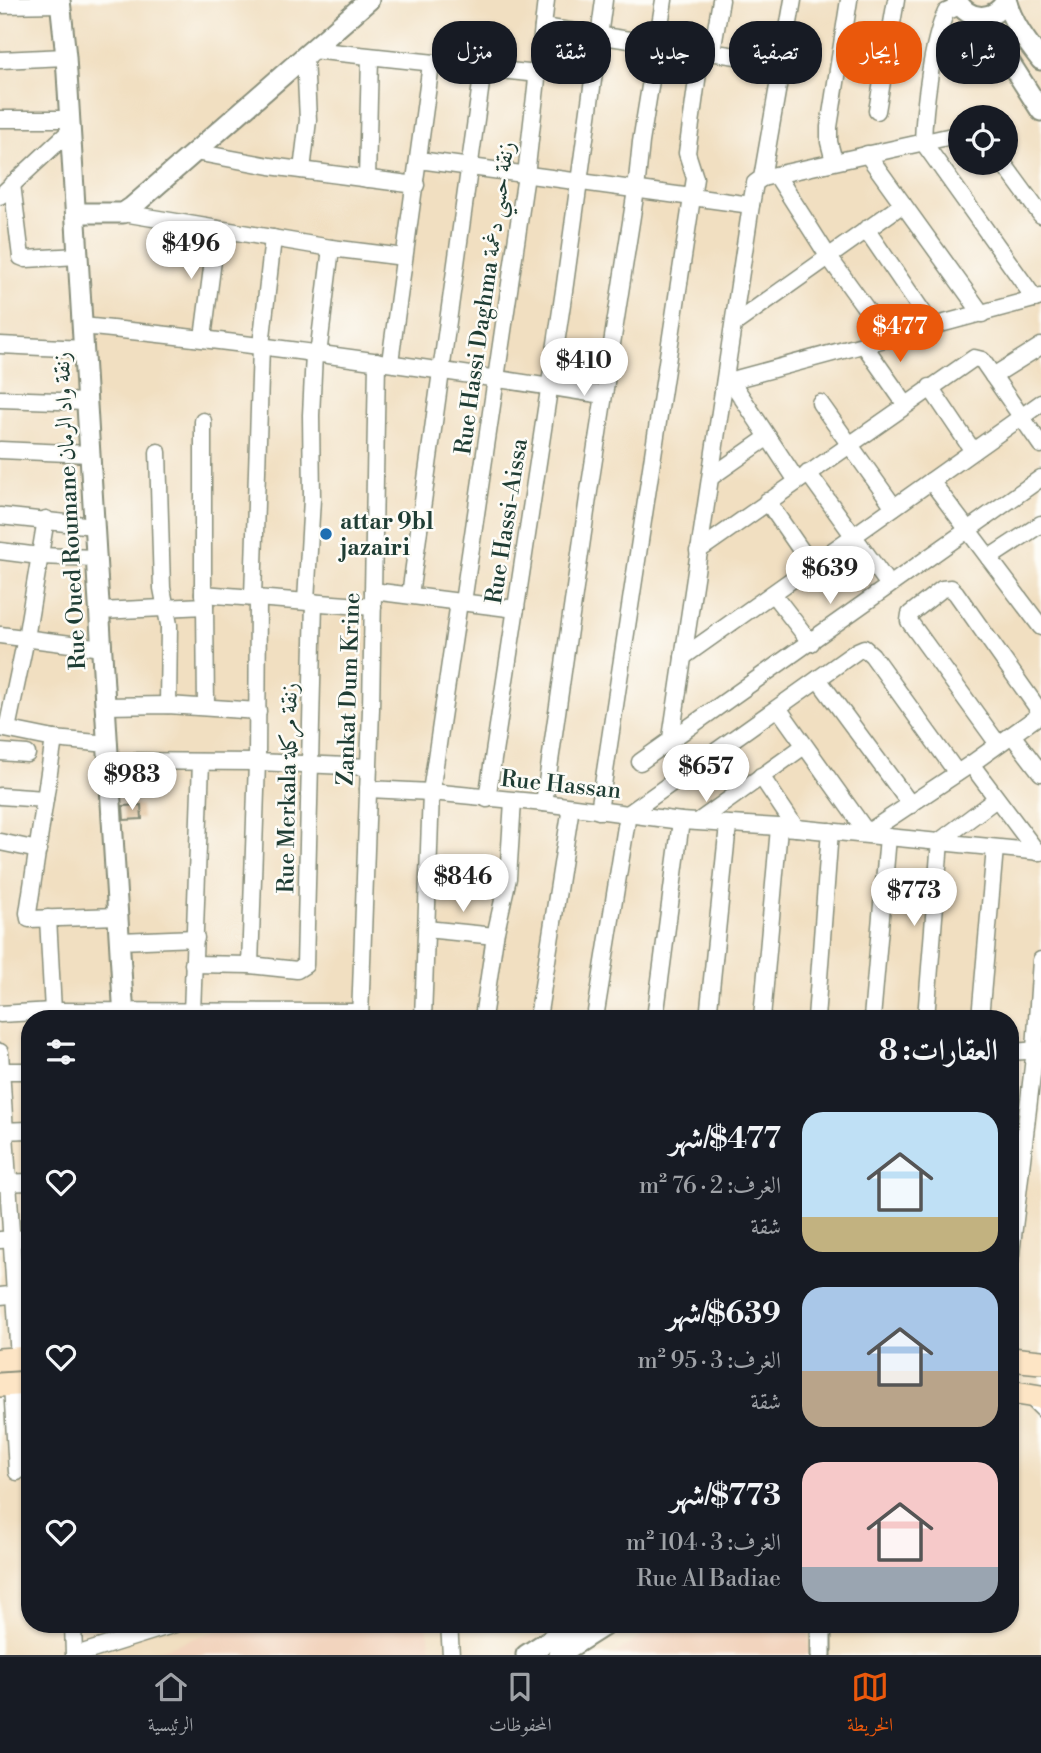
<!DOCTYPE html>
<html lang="ar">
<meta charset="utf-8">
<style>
:root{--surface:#171b24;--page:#20242c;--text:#f1f3f6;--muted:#9ea1a6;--line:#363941;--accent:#ea580c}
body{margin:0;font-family:"Libre Bodoni",Amiri,serif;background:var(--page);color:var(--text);direction:rtl;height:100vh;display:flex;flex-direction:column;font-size:26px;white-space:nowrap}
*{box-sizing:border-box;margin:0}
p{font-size:23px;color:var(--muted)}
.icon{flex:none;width:38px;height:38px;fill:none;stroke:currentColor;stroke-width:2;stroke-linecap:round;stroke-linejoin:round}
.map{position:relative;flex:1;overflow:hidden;direction:ltr}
.panel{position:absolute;left:21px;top:1010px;width:998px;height:623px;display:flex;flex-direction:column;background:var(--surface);border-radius:28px;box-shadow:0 2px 5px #0004;direction:rtl}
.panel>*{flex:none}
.guide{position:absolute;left:21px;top:21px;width:999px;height:63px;direction:rtl;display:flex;gap:14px}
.buttons{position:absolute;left:948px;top:105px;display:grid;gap:14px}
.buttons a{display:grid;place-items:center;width:70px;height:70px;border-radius:50%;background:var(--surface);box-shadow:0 2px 5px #0004;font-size:35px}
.price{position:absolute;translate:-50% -60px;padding:0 16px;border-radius:24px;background:#fff;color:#222;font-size:23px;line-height:46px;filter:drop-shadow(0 2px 4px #0008)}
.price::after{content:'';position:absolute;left:50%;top:42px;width:21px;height:16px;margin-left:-10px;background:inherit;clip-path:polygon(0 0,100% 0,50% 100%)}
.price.current{background:var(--accent);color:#fff}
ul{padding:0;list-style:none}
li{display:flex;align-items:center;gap:21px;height:175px;padding:0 21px}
li span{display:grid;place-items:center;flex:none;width:196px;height:140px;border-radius:21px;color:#555}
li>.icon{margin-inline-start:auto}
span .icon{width:84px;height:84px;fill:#fffc;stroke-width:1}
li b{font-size:30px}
h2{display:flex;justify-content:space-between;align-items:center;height:84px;padding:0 21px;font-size:30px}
.pill{padding:0 24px;border-radius:28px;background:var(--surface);box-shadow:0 2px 5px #0004;font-size:24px;line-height:63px}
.pill.current{background:var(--accent);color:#fff}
.tab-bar{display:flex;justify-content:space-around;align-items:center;height:98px;border-top:2px solid var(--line);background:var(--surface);font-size:19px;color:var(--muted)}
.tab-bar a{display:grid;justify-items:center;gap:4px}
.tab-bar .current{color:var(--accent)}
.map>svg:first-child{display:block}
.built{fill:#f2d4be}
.building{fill:#d8ac77}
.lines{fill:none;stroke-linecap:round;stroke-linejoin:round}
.service-casing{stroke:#888e7a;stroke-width:11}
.minor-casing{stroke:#888e7a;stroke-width:19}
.tertiary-casing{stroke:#888e7a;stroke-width:23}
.secondary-casing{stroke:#888e7a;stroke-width:26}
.service{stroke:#fff;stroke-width:8}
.minor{stroke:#fff;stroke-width:16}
.tertiary{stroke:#fff;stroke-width:19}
.secondary{stroke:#fde5c5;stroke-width:23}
.poi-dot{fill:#1f6fb2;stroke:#fdfcf7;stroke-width:2.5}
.labels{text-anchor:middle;stroke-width:5;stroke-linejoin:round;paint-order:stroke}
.street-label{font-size:23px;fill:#1f3d34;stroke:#fdfcf7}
.poi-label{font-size:23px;font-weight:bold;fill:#1f3d34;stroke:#fdfcf7;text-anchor:start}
</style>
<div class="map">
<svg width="1041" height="1655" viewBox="0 0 1041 1655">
<rect width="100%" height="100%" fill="#fdfcf7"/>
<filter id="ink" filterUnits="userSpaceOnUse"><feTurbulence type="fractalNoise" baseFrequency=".0143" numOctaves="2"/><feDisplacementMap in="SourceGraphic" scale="14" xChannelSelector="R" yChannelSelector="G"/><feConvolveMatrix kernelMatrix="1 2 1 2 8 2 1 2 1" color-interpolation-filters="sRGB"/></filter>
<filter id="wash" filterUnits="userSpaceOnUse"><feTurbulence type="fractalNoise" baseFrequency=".00686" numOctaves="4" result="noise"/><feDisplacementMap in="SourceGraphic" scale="28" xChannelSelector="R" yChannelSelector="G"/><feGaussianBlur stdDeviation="1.57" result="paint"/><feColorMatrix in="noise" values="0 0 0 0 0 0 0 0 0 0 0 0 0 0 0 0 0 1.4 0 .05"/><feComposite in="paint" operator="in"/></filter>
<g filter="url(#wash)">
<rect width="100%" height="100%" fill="#f1dfc1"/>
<g class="built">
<path d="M236,1624H427L432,1655H145Z"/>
<path d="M659,1624H809V1655H614Z"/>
</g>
<g id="blocks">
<path class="building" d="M141,805L142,819L124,820L123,806Z"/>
</g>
</g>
<g filter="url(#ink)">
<use href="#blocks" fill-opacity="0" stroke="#888e7a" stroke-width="2"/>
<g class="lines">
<g class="service-casing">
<path id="service" d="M1029,1401L1041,1413"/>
</g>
<g class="minor-casing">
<g id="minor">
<path d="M0,5L60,4"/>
<path d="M960,6L946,12C932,42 924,108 923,142L1035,299"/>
<path d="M543,27L783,63"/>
<path d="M312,50L538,74"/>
<path d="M712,52L721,0"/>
<path d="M0,60L66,57"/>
<path d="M877,111L896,0"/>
<path d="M0,119H70"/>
<path d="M195,152L270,166L416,185"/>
<path d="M867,154L982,314"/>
<path d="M419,160L751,205"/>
<path d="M834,161L829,142V127L849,0"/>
<path d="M1003,163L1041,215"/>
<path d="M302,170L308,120L305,56"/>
<path d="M777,176L828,256L888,339"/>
<path d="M762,178L961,134"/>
<path d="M367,179L370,57"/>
<path d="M12,184L21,257L26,259L78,256"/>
<path d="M0,196L71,130"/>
<path d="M123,213L331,248L404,257"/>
<path d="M866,229L933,327"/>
<path d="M734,324L903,204"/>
<path d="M82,326C257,343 430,368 603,395"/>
<path d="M203,338L217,229"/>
<path d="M0,345L84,349"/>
<path d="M864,345L906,405"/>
<path d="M318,355L331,248"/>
<path d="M390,362L431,64"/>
<path d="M993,376L1041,346"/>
<path d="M731,381L797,481"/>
<path d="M725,382L1041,297"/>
<path d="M930,387L973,451"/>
<path d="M0,399L87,402"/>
<path d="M820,403L894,507"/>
<path d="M203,421V594L205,606L206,707"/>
<path d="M0,450L90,454"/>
<path d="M158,452L162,588L169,625L168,705"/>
<path d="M808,473L889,585"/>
<path d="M711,477L768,437"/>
<path d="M931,481L1041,627"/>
<path d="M767,501L812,566"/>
<path d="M0,516L94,526"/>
<path d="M0,551L39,556L96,558"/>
<path d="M698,551L974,358L982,360L1041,445"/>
<path d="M989,558L1041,524"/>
<path d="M373,591L516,609"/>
<path d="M203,594L373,607"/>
<path d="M773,594L811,643"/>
<path d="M410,595L483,69"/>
<path d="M253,597L261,346L273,238"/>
<path d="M306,601L312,499L311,415L314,354"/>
<path d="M463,602L526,175L546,0"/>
<path d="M100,611L205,606"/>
<path d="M0,635L102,648"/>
<path d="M683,657L1041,403"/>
<path d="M818,679L911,805"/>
<path d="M105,706L168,705L258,711"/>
<path d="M778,708L868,834"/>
<path d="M0,728L54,739L108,744"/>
<path d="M7,729L26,638L46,519"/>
<path d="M1012,735L1041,773"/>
<path d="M671,738L751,205L755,183L762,178L793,0"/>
<path d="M54,739L28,913L29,919L118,916"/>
<path d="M998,744L909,621L910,614L942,589L951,588L956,593L1041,713"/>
<path d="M0,752L27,754"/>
<path d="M109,761L257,762L369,767"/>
<path d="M640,762L1041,478"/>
<path d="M971,764L1037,852"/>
<path d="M761,776L796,828"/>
<path d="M368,789L431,792L544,803L681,821L796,828L1041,852"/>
<path d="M0,796L45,799"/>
<path d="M487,799L565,284L604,0"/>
<path d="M544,803L589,491L636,190L641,142L664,0"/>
<path d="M599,811L695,178L687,153L701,51"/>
<path d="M699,821L804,746"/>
<path d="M867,833L971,764L1041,714"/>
<path d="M0,842L38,850"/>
<path d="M48,918L53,1011"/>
<path d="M426,929L495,936"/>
<path d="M120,941L196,938"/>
<path d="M193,964L250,965L297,970L305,965L314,602"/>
<path d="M250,965L257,762L258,597"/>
<path d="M192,1013L201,762"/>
<path d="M0,1014L53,1011L360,1012"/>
<path d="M360,1018L371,709L377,361"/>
<path d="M423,1018L431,792L459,602"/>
<path d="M483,1018L495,936L508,878L513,801"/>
<path d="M538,1018L571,807"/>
<path d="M595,1018L628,814L857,651L864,648L872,655L957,773"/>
<path d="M655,1018L681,821"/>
<path d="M708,1018L728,825"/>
<path d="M762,1018L779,828"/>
<path d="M816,1018L830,831"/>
<path d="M872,1018L888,837"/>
<path d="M926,1018L940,841L996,799"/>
<path d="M980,1018L995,848"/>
<path d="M0,1052L19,1359"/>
<path d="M1010,1052L1041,1050"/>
<path d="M0,1071H30"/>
<path d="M0,1131L30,1130"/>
<path d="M0,1183L30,1182"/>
<path d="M0,1240L30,1238"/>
<path d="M1010,1262L1035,1049L1041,960"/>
<path d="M0,1296L30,1293"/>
<path d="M12,1385L17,1472"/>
<path d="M73,1624L74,1655"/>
<path d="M449,1624L451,1655"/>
<path d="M76,1655L175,1624"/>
</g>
</g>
<g class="tertiary-casing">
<g id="tertiary">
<path d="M60,0L66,57L124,1018"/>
<path d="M957,0C968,22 995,22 1006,0"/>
<path d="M1006,0C1013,24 1026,41 1041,60"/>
<path d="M981,17L1041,111"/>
<path d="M76,213H123L132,207L369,0"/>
<path d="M526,1655L574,1624"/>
<path d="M558,1655L607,1624"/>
<path d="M821,1655V1624"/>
</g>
</g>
<g class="secondary-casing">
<g id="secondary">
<path d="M1010,1359L1041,1362"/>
<path d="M0,1360L30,1358"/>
<path d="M0,1385L30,1383"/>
<path d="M1010,1392L1041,1397"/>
</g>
</g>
<use href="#service" class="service"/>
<use href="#minor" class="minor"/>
<use href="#tertiary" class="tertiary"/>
<use href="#secondary" class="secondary"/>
</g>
</g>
<circle class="poi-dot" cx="326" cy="534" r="7"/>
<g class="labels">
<g class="street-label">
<text transform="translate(484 298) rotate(-82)" y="8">Rue Hassi Daghma زنقة حسي دغمة</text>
<text transform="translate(69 511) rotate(-93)" y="8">Rue Oued Roumane زنقة واد الرمان</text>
<text transform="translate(506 521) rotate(-81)" y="8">Rue Hassi-Aissa</text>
<text transform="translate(348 689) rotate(-88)" y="8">Zankat Dum Krine</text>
<text transform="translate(561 784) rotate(6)" y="8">Rue Hassan</text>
<text transform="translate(287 788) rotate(-89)" y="8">Rue Merkala زنقة مركلة</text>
</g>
<g class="poi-label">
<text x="340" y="529">attar 9bl<tspan x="340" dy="26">jazairi</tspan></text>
</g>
</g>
</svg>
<div class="buttons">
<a><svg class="icon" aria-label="locate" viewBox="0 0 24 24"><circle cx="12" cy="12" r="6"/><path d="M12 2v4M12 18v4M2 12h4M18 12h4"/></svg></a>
</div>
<b class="price" style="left:191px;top:281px">$496</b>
<b class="price current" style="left:900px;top:364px">$477</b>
<b class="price" style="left:584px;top:398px">$410</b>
<b class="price" style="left:830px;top:606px">$639</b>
<b class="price" style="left:706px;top:804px">$657</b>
<b class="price" style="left:132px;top:812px">$983</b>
<b class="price" style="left:463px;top:914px">$846</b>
<b class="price" style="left:914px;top:928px">$773</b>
<div class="guide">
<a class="pill">شراء</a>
<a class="pill current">إيجار</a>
<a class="pill">تصفية</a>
<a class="pill">جديد</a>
<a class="pill">شقة</a>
<a class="pill">منزل</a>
</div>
<section class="panel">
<h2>العقارات: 8<svg class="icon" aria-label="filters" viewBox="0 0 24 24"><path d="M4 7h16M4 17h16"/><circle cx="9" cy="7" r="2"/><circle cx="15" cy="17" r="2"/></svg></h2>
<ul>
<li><span style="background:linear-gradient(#bfe0f5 75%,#c2b280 0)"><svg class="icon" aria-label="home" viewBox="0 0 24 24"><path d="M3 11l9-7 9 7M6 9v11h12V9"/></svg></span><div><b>$477/شهر</b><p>الغرف: 2 · 76 m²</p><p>شقة</p></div><svg class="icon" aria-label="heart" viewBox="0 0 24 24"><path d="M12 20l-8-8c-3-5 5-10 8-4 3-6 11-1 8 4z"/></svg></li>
<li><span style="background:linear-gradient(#a9c7e8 60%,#b9a48a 0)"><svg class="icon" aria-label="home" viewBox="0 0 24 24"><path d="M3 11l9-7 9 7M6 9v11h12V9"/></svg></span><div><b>$639/شهر</b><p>الغرف: 3 · 95 m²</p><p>شقة</p></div><svg class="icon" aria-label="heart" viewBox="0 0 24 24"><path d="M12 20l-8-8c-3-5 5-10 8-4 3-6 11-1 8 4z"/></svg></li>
<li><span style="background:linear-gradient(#f6c9c9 75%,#9aa5b1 0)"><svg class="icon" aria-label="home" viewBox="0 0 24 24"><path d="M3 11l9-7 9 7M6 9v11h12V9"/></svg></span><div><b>$773/شهر</b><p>الغرف: 3 · 104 m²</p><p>Rue Al Badiae</p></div><svg class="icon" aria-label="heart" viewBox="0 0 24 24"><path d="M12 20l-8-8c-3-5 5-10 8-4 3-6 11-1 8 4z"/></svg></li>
</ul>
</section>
</div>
<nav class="tab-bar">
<a class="current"><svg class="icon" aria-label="map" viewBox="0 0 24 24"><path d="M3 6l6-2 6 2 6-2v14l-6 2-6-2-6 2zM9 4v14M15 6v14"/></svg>الخريطة</a>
<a><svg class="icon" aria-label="saved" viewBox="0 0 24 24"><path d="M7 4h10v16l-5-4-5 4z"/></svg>المحفوظات</a>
<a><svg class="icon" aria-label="home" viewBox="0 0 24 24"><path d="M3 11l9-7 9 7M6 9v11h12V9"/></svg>الرئيسية</a>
</nav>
